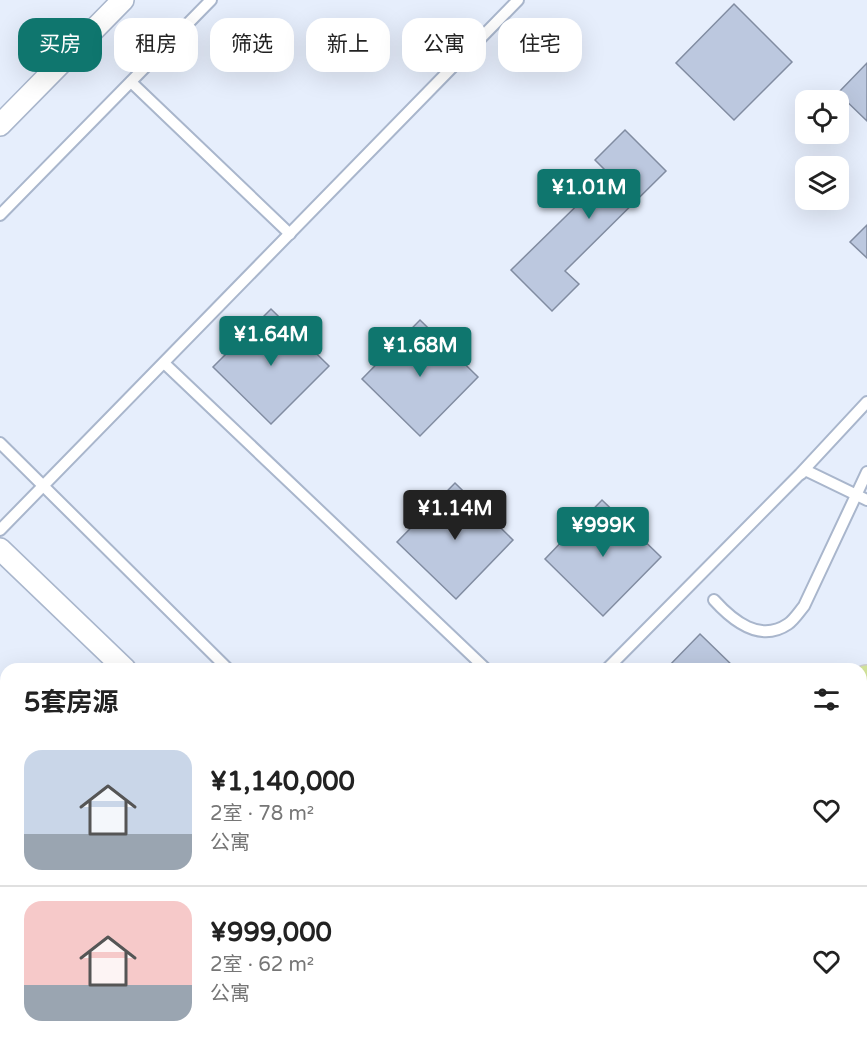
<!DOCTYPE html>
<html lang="zh">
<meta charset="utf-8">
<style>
:root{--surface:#fff;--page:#f2f2f2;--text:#222;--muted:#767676;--line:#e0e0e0;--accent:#0f766e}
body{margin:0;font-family:"Varela Round","Noto Sans SC",sans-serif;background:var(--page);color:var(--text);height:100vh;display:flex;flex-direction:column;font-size:22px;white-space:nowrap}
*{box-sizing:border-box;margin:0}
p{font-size:20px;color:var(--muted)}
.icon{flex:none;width:33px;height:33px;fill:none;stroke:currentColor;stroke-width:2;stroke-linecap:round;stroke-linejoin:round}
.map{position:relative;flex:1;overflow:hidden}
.side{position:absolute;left:0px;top:663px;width:867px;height:384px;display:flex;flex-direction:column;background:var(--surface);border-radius:18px 18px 0 0;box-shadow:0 6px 24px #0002}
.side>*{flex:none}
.banner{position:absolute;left:18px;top:18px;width:831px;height:54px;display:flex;gap:12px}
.tools{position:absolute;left:795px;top:90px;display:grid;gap:12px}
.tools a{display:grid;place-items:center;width:54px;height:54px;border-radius:12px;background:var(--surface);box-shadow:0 6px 24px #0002;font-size:30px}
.price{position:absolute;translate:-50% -51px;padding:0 14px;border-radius:6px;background:var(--accent);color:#fff;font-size:20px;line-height:39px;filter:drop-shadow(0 2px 3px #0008)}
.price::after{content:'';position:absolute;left:50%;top:36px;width:18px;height:14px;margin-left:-9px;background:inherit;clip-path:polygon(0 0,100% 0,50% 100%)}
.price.on{background:#222;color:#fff}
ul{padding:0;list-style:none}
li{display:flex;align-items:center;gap:18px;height:150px;padding:0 24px}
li+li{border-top:2px solid var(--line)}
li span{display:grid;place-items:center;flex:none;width:168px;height:120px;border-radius:18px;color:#555}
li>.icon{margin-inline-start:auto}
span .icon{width:72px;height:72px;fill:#fffc;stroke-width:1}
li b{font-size:26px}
h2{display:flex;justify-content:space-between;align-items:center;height:72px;padding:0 24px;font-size:26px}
.tag{padding:0 21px;border-radius:18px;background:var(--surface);box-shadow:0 6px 24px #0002;font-size:21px;line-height:54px}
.tag.on{background:var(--accent);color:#fff}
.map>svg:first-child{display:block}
.building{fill:#bcc8df;stroke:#818ca1;stroke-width:1.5}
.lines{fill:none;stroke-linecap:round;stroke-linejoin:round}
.service-casing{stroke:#a9b6cc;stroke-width:14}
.minor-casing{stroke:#a9b6cc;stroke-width:24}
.primary-casing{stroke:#cdced0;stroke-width:36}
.service{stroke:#fff;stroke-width:10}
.minor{stroke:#fff;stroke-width:21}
.primary{stroke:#d6e89d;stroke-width:33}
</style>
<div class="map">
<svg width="867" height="1047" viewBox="0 0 867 1047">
<rect width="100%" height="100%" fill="#e6eefc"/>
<g class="building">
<path d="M734,4L792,62L734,120L676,63Z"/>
<path d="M867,63V121L838,93Z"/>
<path d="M625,130L666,171L565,271L579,284L552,311L511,270L609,174L595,160Z"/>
<path d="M867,225V258L850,242Z"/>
<path d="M271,309L329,366L271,424L213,367Z"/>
<path d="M420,320L478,377L420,436L362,379Z"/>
<path d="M455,483L513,540L456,599L397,542Z"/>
<path d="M602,500L661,557L603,616L545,559Z"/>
<path d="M700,634L736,669H666Z"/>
<path d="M0,692L6,698V716L0,722Z"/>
</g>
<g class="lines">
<g class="service-casing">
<g id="service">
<path d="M131,82L290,234"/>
<path d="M0,215L211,0"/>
<path d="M164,363L486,669"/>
<path d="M0,443L228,669"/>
<path d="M801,474L805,470L867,500"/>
<path d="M0,530L518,0"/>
<path d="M714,600C733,621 760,643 788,624C794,620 799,612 804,606L867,472"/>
<path d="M607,669L800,474L867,402"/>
</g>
</g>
<g class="minor-casing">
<g id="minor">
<path d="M0,125L123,0"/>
<path d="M0,549L125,669"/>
<path d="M513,1041L520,1047"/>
</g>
</g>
<g class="primary-casing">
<g id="primary">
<path d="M861,695L867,682"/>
<path d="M861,799L867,787"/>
<path d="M684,1047L687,1041"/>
<path d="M739,1047L742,1041"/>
</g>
</g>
<use href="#service" class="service"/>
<use href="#minor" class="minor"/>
<use href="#primary" class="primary"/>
</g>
</svg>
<div class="tools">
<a><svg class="icon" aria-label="locate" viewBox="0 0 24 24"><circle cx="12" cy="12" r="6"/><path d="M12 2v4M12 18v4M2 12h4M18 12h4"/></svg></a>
<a><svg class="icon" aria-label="layers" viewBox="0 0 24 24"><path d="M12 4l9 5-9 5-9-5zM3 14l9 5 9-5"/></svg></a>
</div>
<b class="price" style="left:589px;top:220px">¥1.01M</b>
<b class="price" style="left:271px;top:367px">¥1.64M</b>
<b class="price" style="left:420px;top:378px">¥1.68M</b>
<b class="price on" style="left:455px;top:541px">¥1.14M</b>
<b class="price" style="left:603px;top:558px">¥999K</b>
<div class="banner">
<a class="tag on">买房</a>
<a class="tag">租房</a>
<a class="tag">筛选</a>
<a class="tag">新上</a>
<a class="tag">公寓</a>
<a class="tag">住宅</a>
</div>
<section class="side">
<h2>5套房源<svg class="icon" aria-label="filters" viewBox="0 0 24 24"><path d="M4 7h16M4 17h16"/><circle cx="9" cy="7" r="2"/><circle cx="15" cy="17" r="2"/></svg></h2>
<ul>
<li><span style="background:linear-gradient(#c9d6e8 70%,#9aa5b1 0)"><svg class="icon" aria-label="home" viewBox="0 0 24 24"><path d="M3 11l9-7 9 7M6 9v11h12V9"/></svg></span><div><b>¥1,140,000</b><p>2室 · 78 m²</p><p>公寓</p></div><svg class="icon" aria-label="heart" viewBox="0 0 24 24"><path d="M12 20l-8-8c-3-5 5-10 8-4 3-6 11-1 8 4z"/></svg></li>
<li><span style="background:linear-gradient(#f6c9c9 70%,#9aa5b1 0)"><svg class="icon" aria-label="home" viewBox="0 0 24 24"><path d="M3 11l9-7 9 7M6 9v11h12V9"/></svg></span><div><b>¥999,000</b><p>2室 · 62 m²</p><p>公寓</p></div><svg class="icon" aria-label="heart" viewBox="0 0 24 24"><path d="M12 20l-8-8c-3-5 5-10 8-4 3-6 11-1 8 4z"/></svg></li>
</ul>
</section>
</div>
